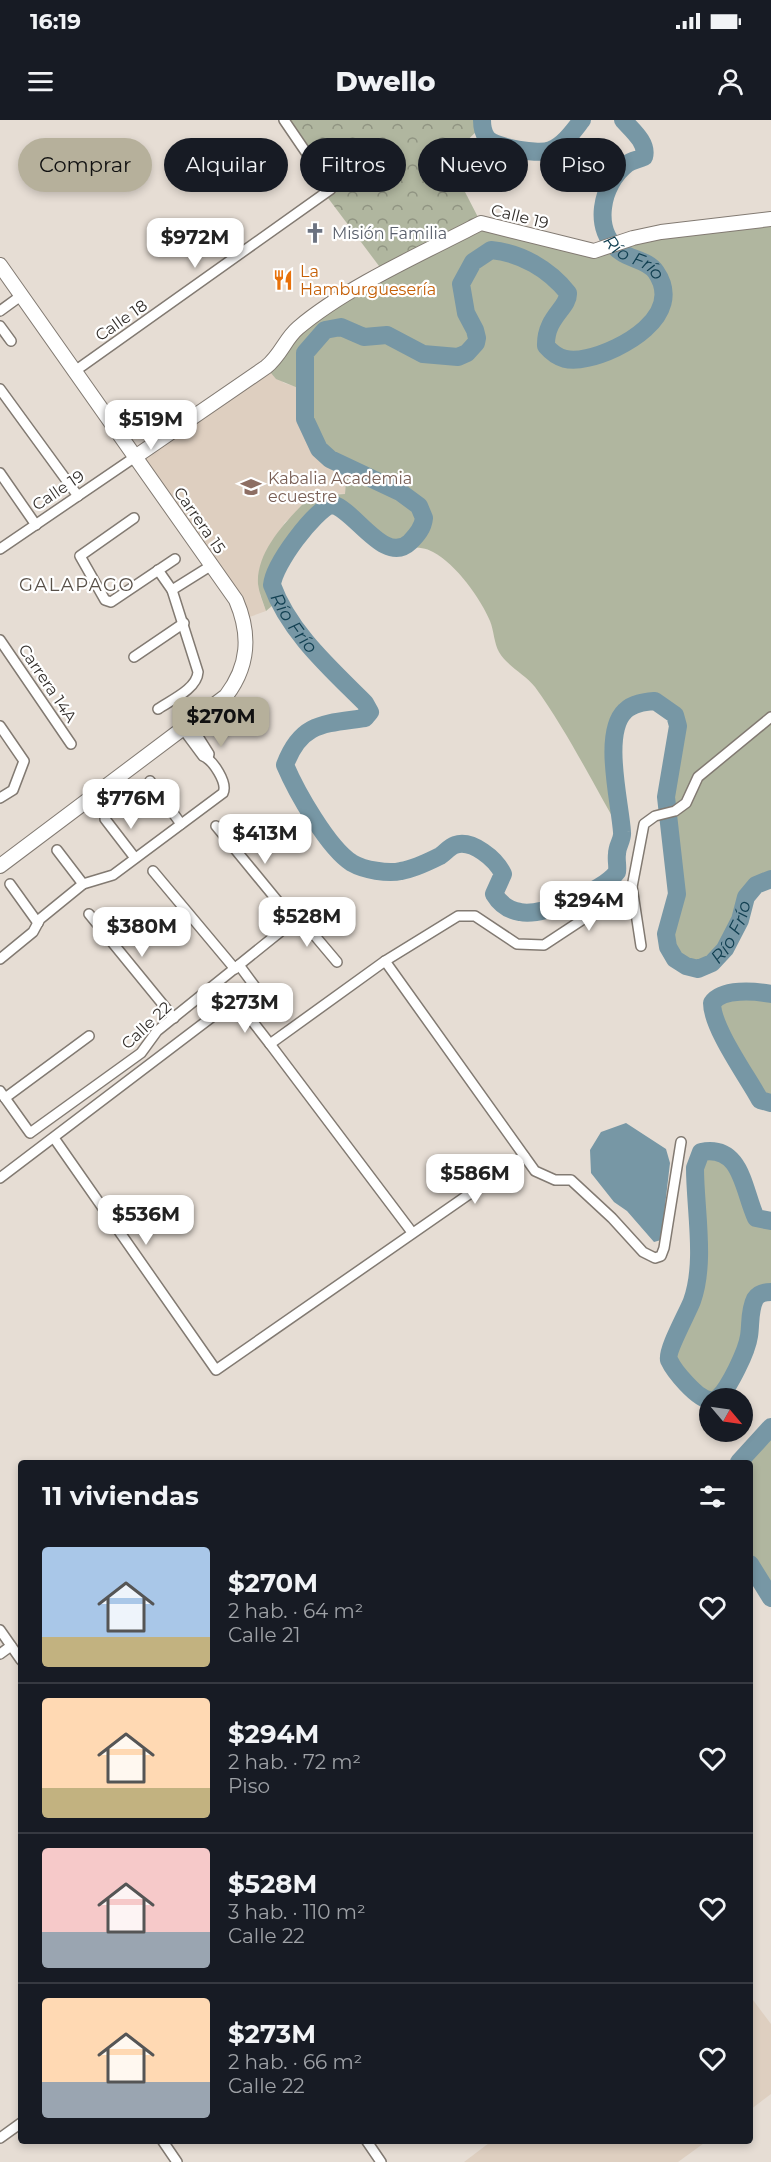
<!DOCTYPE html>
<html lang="es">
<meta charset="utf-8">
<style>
:root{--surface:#171b24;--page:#242831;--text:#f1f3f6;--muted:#9ea1a6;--line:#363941;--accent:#b6b09b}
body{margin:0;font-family:Montserrat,sans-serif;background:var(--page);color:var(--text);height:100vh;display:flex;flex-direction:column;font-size:22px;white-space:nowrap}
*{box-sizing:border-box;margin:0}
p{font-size:20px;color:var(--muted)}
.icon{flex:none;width:33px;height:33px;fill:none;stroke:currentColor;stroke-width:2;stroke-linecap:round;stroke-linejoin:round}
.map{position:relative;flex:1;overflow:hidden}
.sheet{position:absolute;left:18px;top:1340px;width:735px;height:684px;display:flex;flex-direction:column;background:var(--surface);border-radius:6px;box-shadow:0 3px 9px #0003}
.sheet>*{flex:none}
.banner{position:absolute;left:18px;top:18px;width:735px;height:54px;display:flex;gap:12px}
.needle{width:39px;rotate:119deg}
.controls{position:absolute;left:699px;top:1268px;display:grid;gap:12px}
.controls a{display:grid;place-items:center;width:54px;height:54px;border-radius:50%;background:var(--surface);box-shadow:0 3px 9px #0003;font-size:30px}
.price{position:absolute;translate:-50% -51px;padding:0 14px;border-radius:12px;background:#fff;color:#222;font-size:20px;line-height:39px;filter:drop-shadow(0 2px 3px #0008)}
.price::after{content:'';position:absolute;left:50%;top:36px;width:18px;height:14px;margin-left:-9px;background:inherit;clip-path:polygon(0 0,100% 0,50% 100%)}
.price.current{background:var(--accent);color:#111}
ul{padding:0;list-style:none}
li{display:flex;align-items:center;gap:18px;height:150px;padding:0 24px}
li+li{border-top:2px solid var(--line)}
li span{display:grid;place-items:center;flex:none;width:168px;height:120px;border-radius:6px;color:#555}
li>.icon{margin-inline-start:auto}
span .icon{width:72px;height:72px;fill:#fffc;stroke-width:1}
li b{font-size:26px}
h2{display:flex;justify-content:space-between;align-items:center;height:72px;padding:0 24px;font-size:26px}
.tag{padding:0 21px;border-radius:27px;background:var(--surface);box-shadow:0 3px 9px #0003;font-size:21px;line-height:54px}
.tag.current{background:var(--accent);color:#111}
.status{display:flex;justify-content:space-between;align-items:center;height:42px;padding:0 30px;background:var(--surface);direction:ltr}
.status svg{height:16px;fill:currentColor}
header{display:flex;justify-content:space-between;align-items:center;height:78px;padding:0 24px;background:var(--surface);font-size:27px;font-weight:800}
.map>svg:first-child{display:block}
.built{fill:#decfc0}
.grass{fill:#b0b69f}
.park{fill:url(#park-crowns)}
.water{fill:#7797a5}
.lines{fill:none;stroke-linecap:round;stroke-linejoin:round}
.river{stroke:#7797a5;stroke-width:18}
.street-casing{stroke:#827a72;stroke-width:12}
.secondary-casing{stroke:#827a72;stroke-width:16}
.street{stroke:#fff;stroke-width:9}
.secondary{stroke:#fff;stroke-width:14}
.labels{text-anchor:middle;stroke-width:4.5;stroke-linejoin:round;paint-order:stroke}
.street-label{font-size:16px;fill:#332f2c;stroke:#fff}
.worship-label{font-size:16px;fill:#5b616d;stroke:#fff;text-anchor:start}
.food-label{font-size:16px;fill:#c56008;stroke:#fff;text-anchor:start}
.education-label{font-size:16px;fill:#785e54;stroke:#fff;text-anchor:start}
.water-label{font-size:18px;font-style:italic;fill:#124052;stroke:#fff}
.neighbourhood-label{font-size:18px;letter-spacing:1.5px;fill:#585048;stroke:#fff}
</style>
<div class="status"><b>16:19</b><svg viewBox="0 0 49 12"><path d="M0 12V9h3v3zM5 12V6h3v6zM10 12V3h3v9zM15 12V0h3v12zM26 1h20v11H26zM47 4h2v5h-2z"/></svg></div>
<header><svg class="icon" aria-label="menu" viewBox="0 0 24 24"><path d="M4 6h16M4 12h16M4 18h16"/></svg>Dwello<svg class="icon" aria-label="person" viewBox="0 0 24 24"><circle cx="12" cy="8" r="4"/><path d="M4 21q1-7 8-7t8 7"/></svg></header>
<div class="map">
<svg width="771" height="2042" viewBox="0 0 771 2042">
<defs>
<pattern id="park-crowns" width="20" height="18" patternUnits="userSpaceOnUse" patternTransform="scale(1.5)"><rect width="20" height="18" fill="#b0b69f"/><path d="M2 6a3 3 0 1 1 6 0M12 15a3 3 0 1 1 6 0" fill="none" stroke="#909482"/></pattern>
</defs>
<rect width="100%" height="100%" fill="#e6ddd4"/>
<g class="built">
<path d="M266,247L284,263L303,269L307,309L324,335L344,345L346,360L345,374L333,373L285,402L259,450L260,475L266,491L244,499L135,337Z"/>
<path d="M750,1876L771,1904V1974L750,1990Z"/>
<path d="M493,2020H707V2021L678,2042H464Z"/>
</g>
<g class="grass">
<path d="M771,99V759L756,765L746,777L740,800L725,829L712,843L698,849L686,846L675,839L668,827L666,814L677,774L666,677L678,606C668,568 620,577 614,613C609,645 619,683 623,715C594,666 569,614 535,567C525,554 507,546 499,532C494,523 494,511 490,501C481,479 456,444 433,432C416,422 395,432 381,424C362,413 354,390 332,384C317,390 276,441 273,458C271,467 275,473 279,480L266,491C263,482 259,473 258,464C256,430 289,398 311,376L345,374L346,360L344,346C308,329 305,306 303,270L276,259L266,247L299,207L481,103L577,129Z"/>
<path d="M753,871L771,874V983L767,984L760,980C749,961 715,909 712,892C711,886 713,883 715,878Z"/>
<path d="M714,1029C744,1043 743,1071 756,1098L771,1101V1172C764,1172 759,1173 755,1180C749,1192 751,1205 749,1217C746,1236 732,1257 723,1274L718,1278H710L709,1280H703L692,1272L669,1239V1231L684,1202L698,1163L696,1039L701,1032Z"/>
<path d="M771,1307V1478L750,1444V1342H739Z"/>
</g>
<path class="park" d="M284,0H482V6L448,39L481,103L385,154L325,74L331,70Z"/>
<path class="water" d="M626,1003L666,1029L670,1043L661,1120L654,1122L627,1091L614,1082L591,1053L590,1030L601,1012Z"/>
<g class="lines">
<g class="river">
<path d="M482,0C482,6 483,13 487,18C495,28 540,35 551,30C564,25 574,10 582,0"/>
<path id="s1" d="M623,0C632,10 648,23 644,37C638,40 632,40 627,44C601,64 591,111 621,132C632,140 648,140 656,152C686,196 620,231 587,238C570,242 558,240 546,226C545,197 569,188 568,173C549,149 521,133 491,130L473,142L461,164L466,193L475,210L477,218L476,223L467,233L458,237L423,234L387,215L364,217L341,207L325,210L305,233V299L319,329L330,339L400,372L419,386L424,398C423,408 417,415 410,422C385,446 356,391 332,384C313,392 274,444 272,465C289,512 330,548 365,583L370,592L365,598C324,604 301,602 285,645C296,671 328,728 352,743C364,750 388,754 401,751C414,749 428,742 440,736C445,733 449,727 455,725C472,719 496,739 503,754L494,774C500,784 508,790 520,792C543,797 603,771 617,752C618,746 616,740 617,734C617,725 623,720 622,712C620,682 602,613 625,591C633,583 645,582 655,581L675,595L678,606L666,677L677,774L666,814L668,827L675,839L686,846L698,849L712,843L725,829L740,800L746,777L756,765L771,759"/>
<path d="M771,874C755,871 722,868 712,883C712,908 747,956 760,980L771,983"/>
<path d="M718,1278C729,1268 747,1231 749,1216C751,1204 749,1191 755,1179C759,1173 764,1172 771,1172"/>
<path d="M710,1280C697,1279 674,1251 669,1240C666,1231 688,1192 692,1181C706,1142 695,1089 695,1048L701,1032C742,1024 743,1070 756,1098L771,1101"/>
<path d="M739,1342L771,1307"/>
<path d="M750,1444L771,1478"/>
</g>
<g class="street-casing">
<g id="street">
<path d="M0,191L22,175"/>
<path d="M0,206L11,221"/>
<path d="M75,251L331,69L284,0"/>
<path d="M0,269L78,376"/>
<path d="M0,353L36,405"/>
<path d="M134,398L80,436L105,480L111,482L175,439"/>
<path d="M0,429L135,337"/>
<path d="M158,450L172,470L198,552C197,569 171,580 158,589"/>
<path d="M172,470L212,445"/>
<path d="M0,520L71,624"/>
<path d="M134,537L184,503"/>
<path d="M190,604L209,634L208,638"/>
<path d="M0,606L24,641L13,670L0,678"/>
<path d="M150,661L181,704"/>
<path d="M105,699L135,738"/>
<path d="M216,706L294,801"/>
<path d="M57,730L83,764"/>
<path d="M153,751L235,849"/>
<path d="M10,764L38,803"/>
<path d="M632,767L641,826"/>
<path d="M89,794L174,898"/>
<path d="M299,797L337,842"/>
<path d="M0,839L33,812L40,799L83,764L113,755L223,673C228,663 213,640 203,636L183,609"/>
<path d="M385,841L535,1051L555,1060H571L612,1098L643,1132L655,1138L661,1136L664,1128L681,1022"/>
<path d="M239,845L276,895"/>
<path d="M270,924L411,1111"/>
<path d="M0,971L30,1013L141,933L157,911L306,791"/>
<path d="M5,978L89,916"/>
<path d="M54,1018L216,1250L524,1036"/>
<path d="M0,1058L229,884L242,888L270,924L385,841L458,796H475L517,824L544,825L632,767L644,704L655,696L675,691L686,683L698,657L771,597"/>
<path d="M0,1510L21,1540"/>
<path d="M0,1534L11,1526"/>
<path d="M0,2018L21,2003"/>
<path d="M162,2020L177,2042"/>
<path d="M366,2020L381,2042"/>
</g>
</g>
<g class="secondary-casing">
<g id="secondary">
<path d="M0,145L236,480C251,515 249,546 226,576L0,746"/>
<path d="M135,337L266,247C281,235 285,219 298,208C346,167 425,132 481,103L594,131L633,118L661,112L771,99"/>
</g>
</g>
<use href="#street" class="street"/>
<use href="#secondary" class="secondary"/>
</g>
<defs>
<g id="church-bare" transform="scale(1.62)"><path d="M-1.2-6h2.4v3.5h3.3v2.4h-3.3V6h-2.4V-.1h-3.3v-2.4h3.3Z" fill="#6b7280" stroke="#fff" stroke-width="2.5" paint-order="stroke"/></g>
<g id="restaurant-bare" transform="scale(1.62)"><path d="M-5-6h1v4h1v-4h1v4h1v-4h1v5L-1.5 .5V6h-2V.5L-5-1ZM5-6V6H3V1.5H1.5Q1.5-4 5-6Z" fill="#e8710a" stroke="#fff" stroke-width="2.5" paint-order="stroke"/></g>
<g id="school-bare" transform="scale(1.62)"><path d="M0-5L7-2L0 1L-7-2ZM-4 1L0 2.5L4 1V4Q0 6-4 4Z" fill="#8d6e63" stroke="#fff" stroke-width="2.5" paint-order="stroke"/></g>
</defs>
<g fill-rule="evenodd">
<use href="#church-bare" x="315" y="113"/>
<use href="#restaurant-bare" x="283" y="160"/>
<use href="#school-bare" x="251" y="367"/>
</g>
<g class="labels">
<g class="street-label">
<text transform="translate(520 96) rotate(14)" y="6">Calle 19</text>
<text transform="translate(121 200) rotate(-35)" y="6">Calle 18</text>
<text transform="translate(58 370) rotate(-34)" y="6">Calle 19</text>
<text transform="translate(200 400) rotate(55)" y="6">Carrera 15</text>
<text transform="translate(48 563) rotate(56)" y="6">Carrera 14A</text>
<text transform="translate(146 905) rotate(-43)" y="6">Calle 22</text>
</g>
<g class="worship-label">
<text x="332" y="119">Misión Familia</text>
</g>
<g class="food-label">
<text x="300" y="157">La<tspan x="300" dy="18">Hamburguesería</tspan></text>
</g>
<g class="education-label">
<text x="268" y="364">Kabalia Academia<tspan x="268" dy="18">ecuestre</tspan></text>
</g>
<g class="water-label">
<text dy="6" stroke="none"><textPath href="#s1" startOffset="178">Río Frío</textPath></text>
<text dy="6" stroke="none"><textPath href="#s1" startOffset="1330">Río Frío</textPath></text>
<text dy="6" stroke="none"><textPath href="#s1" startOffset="2558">Río Frío</textPath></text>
</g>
<g class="neighbourhood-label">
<text x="77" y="471">GALAPAGO</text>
</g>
</g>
</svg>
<div class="controls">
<a><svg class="needle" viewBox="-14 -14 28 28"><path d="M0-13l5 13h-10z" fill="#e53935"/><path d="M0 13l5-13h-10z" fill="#9ea1a6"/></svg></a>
</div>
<b class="price" style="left:195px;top:149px">$972M</b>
<b class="price" style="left:151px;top:331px">$519M</b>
<b class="price current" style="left:221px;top:628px">$270M</b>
<b class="price" style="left:131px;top:710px">$776M</b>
<b class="price" style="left:265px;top:745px">$413M</b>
<b class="price" style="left:589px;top:812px">$294M</b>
<b class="price" style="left:307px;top:828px">$528M</b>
<b class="price" style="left:142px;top:838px">$380M</b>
<b class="price" style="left:245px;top:914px">$273M</b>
<b class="price" style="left:475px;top:1085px">$586M</b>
<b class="price" style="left:146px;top:1126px">$536M</b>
<div class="banner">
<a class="tag current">Comprar</a>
<a class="tag">Alquilar</a>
<a class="tag">Filtros</a>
<a class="tag">Nuevo</a>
<a class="tag">Piso</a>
</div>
<section class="sheet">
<h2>11 viviendas<svg class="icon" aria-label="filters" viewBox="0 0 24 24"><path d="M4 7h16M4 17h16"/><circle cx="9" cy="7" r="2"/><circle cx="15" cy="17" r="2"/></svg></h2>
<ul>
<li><span style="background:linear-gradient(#a9c7e8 75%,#c2b280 0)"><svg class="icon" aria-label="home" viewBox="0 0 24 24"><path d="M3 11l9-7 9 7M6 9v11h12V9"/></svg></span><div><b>$270M</b><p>2 hab. · 64 m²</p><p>Calle 21</p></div><svg class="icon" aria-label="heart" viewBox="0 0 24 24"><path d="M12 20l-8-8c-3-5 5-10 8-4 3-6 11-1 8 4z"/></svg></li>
<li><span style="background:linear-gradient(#ffd9b3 75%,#c2b280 0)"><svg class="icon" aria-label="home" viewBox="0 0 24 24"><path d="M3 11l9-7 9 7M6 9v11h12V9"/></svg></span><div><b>$294M</b><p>2 hab. · 72 m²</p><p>Piso</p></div><svg class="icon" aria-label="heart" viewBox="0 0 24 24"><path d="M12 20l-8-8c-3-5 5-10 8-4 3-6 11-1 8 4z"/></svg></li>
<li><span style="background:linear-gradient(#f6c9c9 70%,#9aa5b1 0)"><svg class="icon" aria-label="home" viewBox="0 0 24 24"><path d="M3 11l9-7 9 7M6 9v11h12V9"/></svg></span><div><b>$528M</b><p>3 hab. · 110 m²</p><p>Calle 22</p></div><svg class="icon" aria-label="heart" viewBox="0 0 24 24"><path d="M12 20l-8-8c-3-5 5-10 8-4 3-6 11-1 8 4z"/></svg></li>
<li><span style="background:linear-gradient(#ffd9b3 70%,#9aa5b1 0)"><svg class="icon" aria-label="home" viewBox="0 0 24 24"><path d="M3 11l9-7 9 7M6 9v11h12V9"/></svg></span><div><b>$273M</b><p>2 hab. · 66 m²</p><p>Calle 22</p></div><svg class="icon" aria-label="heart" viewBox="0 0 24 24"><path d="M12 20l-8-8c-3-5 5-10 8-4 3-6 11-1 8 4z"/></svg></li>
</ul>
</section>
</div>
